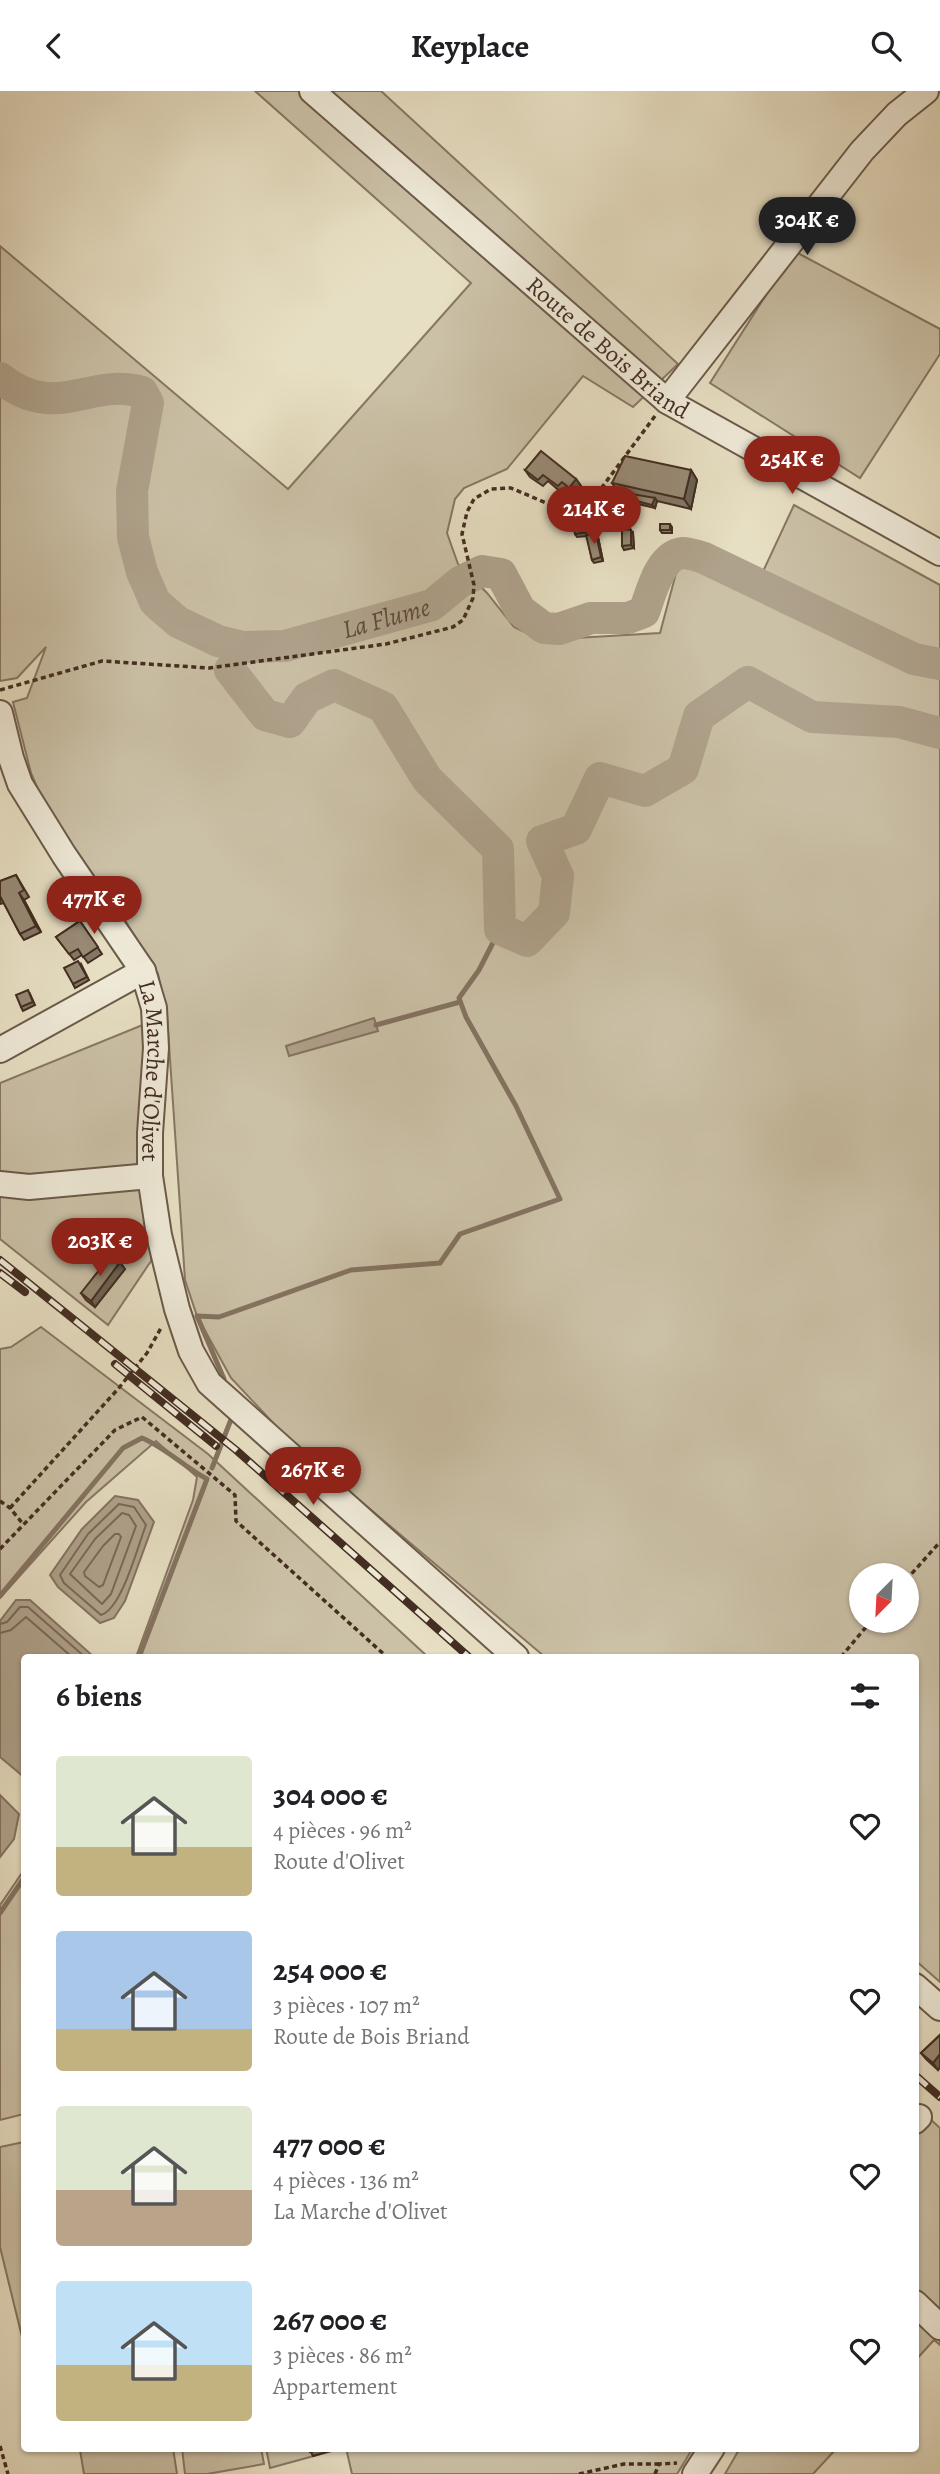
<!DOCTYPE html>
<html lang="fr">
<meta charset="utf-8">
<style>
:root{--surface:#fff;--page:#f2f2f2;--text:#202124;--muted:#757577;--accent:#8f2418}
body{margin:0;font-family:Alegreya,serif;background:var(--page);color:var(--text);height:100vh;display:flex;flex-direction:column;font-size:26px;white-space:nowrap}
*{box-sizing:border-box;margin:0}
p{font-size:23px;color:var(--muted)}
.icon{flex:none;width:38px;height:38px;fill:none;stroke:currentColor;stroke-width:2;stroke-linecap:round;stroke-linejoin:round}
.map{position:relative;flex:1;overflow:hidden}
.drawer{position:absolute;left:21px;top:1563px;width:898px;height:798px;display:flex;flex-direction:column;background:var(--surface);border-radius:7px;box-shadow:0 2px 5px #0004}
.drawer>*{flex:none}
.needle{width:46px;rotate:204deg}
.fabs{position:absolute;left:849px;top:1472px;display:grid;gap:14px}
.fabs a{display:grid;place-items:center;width:70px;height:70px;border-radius:50%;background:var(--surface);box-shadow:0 2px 5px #0004;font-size:35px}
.price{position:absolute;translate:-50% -60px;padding:0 16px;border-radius:24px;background:var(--accent);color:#fff;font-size:23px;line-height:46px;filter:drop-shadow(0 2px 4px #0008)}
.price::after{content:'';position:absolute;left:50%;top:42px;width:21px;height:16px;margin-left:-10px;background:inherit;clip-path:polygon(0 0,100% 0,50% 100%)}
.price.selected{background:#222;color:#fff}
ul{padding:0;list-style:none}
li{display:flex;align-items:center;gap:21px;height:175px;padding:0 35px}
li span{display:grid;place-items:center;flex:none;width:196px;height:140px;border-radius:7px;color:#555}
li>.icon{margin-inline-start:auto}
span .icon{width:84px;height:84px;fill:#fffc;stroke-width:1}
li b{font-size:30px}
h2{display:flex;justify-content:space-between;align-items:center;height:84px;padding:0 35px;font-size:30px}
header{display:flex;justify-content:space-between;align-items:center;height:91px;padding:0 35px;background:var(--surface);font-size:32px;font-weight:700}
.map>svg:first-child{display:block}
.green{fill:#cbc1a7;stroke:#877764;stroke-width:2;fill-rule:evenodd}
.water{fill:#afa28c;stroke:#847361;stroke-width:2}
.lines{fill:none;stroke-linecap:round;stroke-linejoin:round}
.shore{stroke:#796856;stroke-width:2}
.stream{stroke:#847361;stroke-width:5}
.river{stroke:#afa28c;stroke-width:32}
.minor-casing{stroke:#6c5a4a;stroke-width:28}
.path{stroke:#432d21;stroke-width:3.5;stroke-dasharray:5 3.5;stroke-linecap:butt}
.minor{stroke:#efead8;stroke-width:24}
.rail-casing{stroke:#432d21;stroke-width:8}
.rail{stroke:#efead8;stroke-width:5;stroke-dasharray:16;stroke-linecap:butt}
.wall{fill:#837765;stroke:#432d21;stroke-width:2}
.shaded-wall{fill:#6a6152;stroke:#432d21;stroke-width:2}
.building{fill:#988a75;stroke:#432d21;stroke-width:2}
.labels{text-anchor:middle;stroke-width:5;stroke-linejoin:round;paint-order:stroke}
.street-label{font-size:24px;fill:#432d21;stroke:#efead8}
.water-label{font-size:26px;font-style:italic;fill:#5e4a3c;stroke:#efead8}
</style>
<header><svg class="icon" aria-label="back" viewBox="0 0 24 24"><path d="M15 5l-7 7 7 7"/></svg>Keyplace<svg class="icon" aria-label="search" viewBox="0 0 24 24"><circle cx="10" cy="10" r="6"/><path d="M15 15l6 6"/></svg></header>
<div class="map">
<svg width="940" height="2383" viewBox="0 0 940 2383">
<rect width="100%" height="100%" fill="#e7dfc3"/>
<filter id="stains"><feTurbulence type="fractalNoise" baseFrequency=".00286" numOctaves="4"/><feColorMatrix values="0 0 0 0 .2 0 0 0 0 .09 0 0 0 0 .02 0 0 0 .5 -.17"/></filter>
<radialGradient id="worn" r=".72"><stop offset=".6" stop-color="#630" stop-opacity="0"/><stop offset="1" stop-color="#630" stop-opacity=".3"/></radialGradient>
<g class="green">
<path d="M255,0H381L678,273L633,316L583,285L507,378L464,397L455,408L447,442L458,473L487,502L514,536L541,549L660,542L679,471L752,504L794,414L940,494V1891L915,1869V1566H545L292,1352L231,1287L197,1225L185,1189L167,924L158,883L118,818L48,722L31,682L13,611L27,607L46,556L17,587L0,590V155L288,398L471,192ZM861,1484H906V1530H861Z"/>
<path d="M794,160L940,238V263L860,387L710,292Z"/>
<path d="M145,933L151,1170L108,1234L0,1148V992Z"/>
<path d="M41,1236L208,1363L428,1566H136L193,1409L197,1386L156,1350L86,1411L0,1507V1258L11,1256Z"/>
<path d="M24,1779V2023L0,2029V1814Z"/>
<path d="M915,2014L940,2037V2254L934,2249L915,2270Z"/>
<path d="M24,2051V2254L0,2156V2056Z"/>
<path d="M90,2357H173L177,2383H84L80,2359Z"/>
<path d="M182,2357H261L264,2373L207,2383H185Z"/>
<path d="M266,2357H343L270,2377Z"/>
<path d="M346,2357H693L677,2383H352Z"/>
<path d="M740,2357H837L813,2383H725Z"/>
</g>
<g class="water">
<path d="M374,927L378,940L289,965L286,955Z"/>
<path d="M115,1405L138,1409L154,1431L125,1510L114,1527L100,1532L58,1496L50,1484L82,1438Z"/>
<path d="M16,1509H30L94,1566H24V1686L0,1666V1530Z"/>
<path d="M0,1704L19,1723L14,1748L0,1766Z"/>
</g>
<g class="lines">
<g class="shore">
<path d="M119,1413L134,1416L146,1434C138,1454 122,1518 101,1524L64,1492L60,1484L88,1443Z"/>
<path d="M122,1422L129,1424L136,1435L111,1503L102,1513L70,1483L95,1448Z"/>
<path d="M115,1443H119L121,1446L103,1494L99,1496L85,1485L84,1481L103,1455Z"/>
<path d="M0,1533L7,1531L20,1516H28L85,1566"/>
<path d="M0,1542L11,1539L26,1526L72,1566"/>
</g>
<g class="stream">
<path d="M376,934L460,911"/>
<path d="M224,1288L197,1225L219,1226L351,1179L440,1172L460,1143L560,1108L516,1015L466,926L459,907L479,879L500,838"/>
<path d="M212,1377L232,1326"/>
<path d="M0,1505L123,1357L142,1347C166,1357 184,1376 207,1388L139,1566"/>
<path d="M0,1822L24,1787"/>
</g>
<g class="river">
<path id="s1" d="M0,287C57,332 89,286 142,301L148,312L132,400L133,446L142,481L155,511L178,531L218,550L243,556L285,555L432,514L460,491L482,480L501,483L520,519L544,537L559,538L591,527H628L644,521C651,503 659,465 682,462C689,462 698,465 704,467L914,568L940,573"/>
<path d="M230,579L265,624L290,631L307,607L334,594L383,616L427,688L498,758L500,838L527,850L554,822L558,785L542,750L576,738L600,687L645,700L683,678L699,625L748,591L812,626L899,631L940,642"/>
</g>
<g class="minor-casing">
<g id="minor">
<path id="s2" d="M312,0L667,310L940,462"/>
<path d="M667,310L862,60L897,23L926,0"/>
<path id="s3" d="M0,622L11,667L20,693L64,764L143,880L154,917L156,957L150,1042V1085L159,1144L177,1218L191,1260L209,1292L516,1566"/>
<path d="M0,959L143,880"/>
<path d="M0,1093L29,1096L150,1085"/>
<path d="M915,1895L940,1917"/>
<path d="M915,2030L919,2026"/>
<path d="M915,2212L940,2236"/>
<path d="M695,2383L712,2357"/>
</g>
</g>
<g class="path">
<path d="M0,599L102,570L209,577L386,553L453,536L463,529L473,507L474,494L462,443L467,421L474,408L491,398L511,397L551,414L574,415L597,403L655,325"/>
<path d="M0,1410L10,1417L23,1433"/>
<path d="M10,1417L118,1298L147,1262L161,1237"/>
<path d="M0,1458L115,1339L142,1326L235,1404L236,1430L387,1566"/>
<path d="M906,1489L940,1451"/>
<path d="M841,1566L871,1530"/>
<path d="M0,2355L8,2383"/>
<path d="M579,2383L624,2373H659"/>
<path d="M655,2383L659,2373L677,2372"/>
</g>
<use href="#minor" class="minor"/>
<g class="rail-casing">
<g id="rail">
<path d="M0,1169L236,1359L469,1566"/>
<path d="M0,1182L25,1201"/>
<path d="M115,1273L216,1355"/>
<path d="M915,1984L940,2006"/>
</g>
</g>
<use href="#rail" class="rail"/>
</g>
<g class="wall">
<path d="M525,379L576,388L581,395L574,404L567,398L562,402L548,390L543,395L530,386Z"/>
<path d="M691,379L697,389L691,418L657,410L655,417L634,412L632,409V405L619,402L612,392Z"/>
<path d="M635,417L638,421L636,427H612L610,424Z"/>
<path d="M584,423L587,426L590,444L598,446L603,470L594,472L592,469L587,445L577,446L575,443V433Z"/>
<path d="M670,433L672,436V442H662L660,439Z"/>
<path d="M633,442L634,457L624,459L622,455Z"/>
<path d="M16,784L29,806L24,809L41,841L24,849L20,843L4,812L0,813V790Z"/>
<path d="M80,830L102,863L88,872L82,864L74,869L56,846Z"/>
<path d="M81,873L89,889L75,897L73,893Z"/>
<path d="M30,903L35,914L23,920L21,916Z"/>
<path d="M125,1178L95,1216L86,1209L81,1202Z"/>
<path d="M940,1944V1976L938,1979L926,1968L921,1962Z"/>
<path d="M309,2357H340L313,2365Z"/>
</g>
<g class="shaded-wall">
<path d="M691,379L697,389L691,418L684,408Z"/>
<path d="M576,388L581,395L574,404L569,397Z"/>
<path d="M655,407L657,410L655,417L652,414Z"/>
<path d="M635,417L638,421L636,427L634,424Z"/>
<path d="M584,423L587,426L590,444L588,441Z"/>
<path d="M631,439L633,442L634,457L631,454Z"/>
<path d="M596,443L598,446L603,470L601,466Z"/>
<path d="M19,802L24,809L41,841L36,835Z"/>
<path d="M120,1171L125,1178L95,1216L91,1210Z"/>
<path d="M940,1963V1976L938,1979L933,1972Z"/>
</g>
<g class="building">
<path d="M541,360L576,388L569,397L562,391L558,395L543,384L538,389L525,379Z"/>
<path d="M625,365L691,379L684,408L612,392Z"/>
<path d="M632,403L655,407L652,414L632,409Z"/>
<path d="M612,412L635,417L634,424H610Z"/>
<path d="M584,423L588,441L575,443L573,434L575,433L571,424Z"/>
<rect x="660" y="433" width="10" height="6"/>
<path d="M622,438L631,439V454L622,455Z"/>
<path d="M596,443L601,466L592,469L586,444Z"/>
<path d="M16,784L24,799L19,802L36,835L20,843L0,805V790Z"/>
<path d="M80,830L98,856L83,866L78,858L69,863L56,846Z"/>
<path d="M78,870L87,886L73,893L64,877Z"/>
<path d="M28,899L33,911L21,916L16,904Z"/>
<path d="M111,1164L120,1171L91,1210L81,1202Z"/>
<path d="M940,1944V1963L933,1972L921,1962Z"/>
<path d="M309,2357H325L310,2361Z"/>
</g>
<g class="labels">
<g class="street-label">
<text dy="8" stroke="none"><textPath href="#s2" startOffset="392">Route de Bois Briand</textPath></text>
<text dy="8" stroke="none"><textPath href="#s3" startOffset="399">La Marche d'Olivet</textPath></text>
</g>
<g class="water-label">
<text dy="9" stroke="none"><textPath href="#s1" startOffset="612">La Flume</textPath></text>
</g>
</g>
<rect width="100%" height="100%" filter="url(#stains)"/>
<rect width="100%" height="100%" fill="url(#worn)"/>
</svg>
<div class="fabs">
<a><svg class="needle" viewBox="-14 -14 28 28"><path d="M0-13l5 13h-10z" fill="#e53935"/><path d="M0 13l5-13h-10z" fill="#757577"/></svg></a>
</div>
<b class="price selected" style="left:807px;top:166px">304K €</b>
<b class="price" style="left:792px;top:405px">254K €</b>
<b class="price" style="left:594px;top:455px">214K €</b>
<b class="price" style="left:94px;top:845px">477K €</b>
<b class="price" style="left:100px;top:1187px">203K €</b>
<b class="price" style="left:313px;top:1416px">267K €</b>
<section class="drawer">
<h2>6 biens<svg class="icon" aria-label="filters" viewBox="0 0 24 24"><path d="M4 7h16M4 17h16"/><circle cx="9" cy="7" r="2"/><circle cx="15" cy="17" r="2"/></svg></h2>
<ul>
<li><span style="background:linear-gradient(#dfe7d0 65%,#c2b280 0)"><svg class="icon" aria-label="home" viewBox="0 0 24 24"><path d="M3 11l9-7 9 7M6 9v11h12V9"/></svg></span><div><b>304 000 €</b><p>4 pièces · 96 m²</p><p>Route d'Olivet</p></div><svg class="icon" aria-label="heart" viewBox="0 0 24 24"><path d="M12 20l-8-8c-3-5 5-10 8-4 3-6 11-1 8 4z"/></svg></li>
<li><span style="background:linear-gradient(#a9c7e8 70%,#c2b280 0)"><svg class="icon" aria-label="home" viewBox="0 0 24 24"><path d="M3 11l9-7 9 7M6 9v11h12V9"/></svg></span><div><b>254 000 €</b><p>3 pièces · 107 m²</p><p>Route de Bois Briand</p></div><svg class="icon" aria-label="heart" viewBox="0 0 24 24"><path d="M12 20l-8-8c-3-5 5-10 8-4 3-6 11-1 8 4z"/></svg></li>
<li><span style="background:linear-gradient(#dfe7d0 60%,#b9a48a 0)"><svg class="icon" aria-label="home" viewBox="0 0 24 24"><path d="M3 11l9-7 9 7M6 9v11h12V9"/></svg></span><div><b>477 000 €</b><p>4 pièces · 136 m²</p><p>La Marche d'Olivet</p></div><svg class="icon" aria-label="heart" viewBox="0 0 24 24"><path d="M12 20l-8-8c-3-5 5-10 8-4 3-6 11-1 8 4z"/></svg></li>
<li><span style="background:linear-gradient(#bfe0f5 60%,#c2b280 0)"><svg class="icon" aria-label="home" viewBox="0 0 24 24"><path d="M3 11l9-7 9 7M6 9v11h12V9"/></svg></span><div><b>267 000 €</b><p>3 pièces · 86 m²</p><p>Appartement</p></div><svg class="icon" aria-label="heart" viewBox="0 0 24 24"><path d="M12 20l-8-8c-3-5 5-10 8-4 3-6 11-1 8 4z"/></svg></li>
</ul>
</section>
</div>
